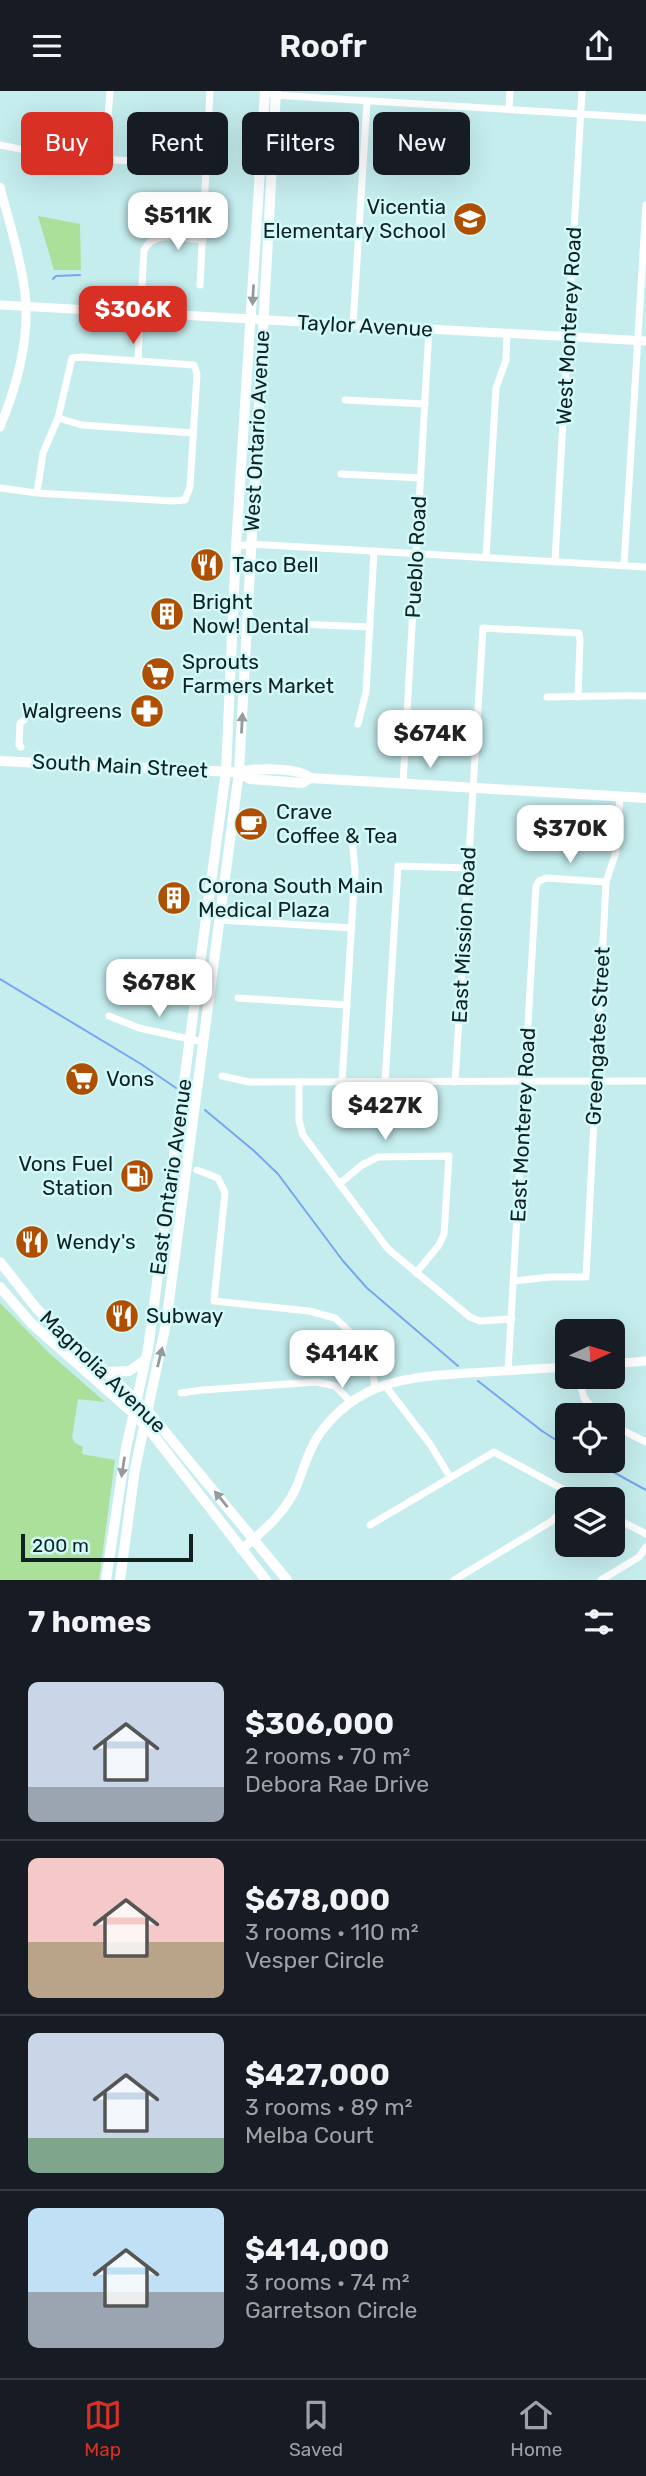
<!DOCTYPE html>
<meta charset="utf-8">
<style>
:root{--surface:#171b24;--page:#20242c;--text:#f1f3f6;--muted:#9ea1a6;--line:#363941;--accent:#d93025}
body{margin:0;font-family:Rubik,sans-serif;background:var(--page);color:var(--text);height:100vh;display:flex;flex-direction:column;font-size:26px;white-space:nowrap}
*{box-sizing:border-box;margin:0}
p{font-size:23px;color:var(--muted)}
.icon{flex:none;width:38px;height:38px;fill:none;stroke:currentColor;stroke-width:2;stroke-linecap:round;stroke-linejoin:round}
.map{position:relative;height:1489px;overflow:hidden}
.details{display:flex;flex-direction:column;background:var(--surface);flex:1}
.details>*{flex:none}
.guide{position:absolute;left:21px;top:21px;width:606px;height:63px;display:flex;gap:14px}
.needle{width:46px;rotate:86deg}
.buttons{position:absolute;left:555px;top:1228px;display:grid;gap:14px}
.buttons a{display:grid;place-items:center;width:70px;height:70px;border-radius:10px;background:var(--surface);box-shadow:0 7px 28px #0002;font-size:35px}
.scale{position:absolute;left:21px;bottom:18px;width:172px;box-sizing:border-box;padding-left:7px;border:4px solid #112121;border-top:0;font-size:19px;line-height:24px;white-space:nowrap;color:#112121;-webkit-text-stroke:5px #d2fafb;paint-order:stroke}
.price{position:absolute;translate:-50% -60px;padding:0 16px;border-radius:14px;background:#fff;color:#222;font-size:23px;line-height:46px;filter:drop-shadow(0 2px 4px #0008)}
.price::after{content:'';position:absolute;left:50%;top:42px;width:21px;height:16px;margin-left:-10px;background:inherit;clip-path:polygon(0 0,100% 0,50% 100%)}
.price.selected{background:var(--accent);color:#fff}
ul{padding:0;list-style:none}
li{display:flex;align-items:center;gap:21px;height:175px;padding:0 28px}
li+li{border-top:2px solid var(--line)}
li span{display:grid;place-items:center;flex:none;width:196px;height:140px;border-radius:10px;color:#555}
li>.icon{margin-inline-start:auto}
span .icon{width:84px;height:84px;fill:#fffc;stroke-width:1}
li b{font-size:30px}
h2{display:flex;justify-content:space-between;align-items:center;height:84px;padding:0 28px;font-size:30px}
.chip{padding:0 24px;border-radius:10px;background:var(--surface);box-shadow:0 7px 28px #0002;font-size:24px;line-height:63px}
.chip.selected{background:var(--accent);color:#fff}
header{display:flex;justify-content:space-between;align-items:center;height:91px;padding:0 28px;background:var(--surface);font-size:32px;font-weight:600}
.dock{display:flex;justify-content:space-around;align-items:center;height:98px;border-top:2px solid var(--line);background:var(--surface);font-size:19px;color:var(--muted)}
.dock a{display:grid;justify-items:center;gap:4px}
.dock .selected{color:var(--accent)}
.map>svg:first-child{display:block}
.green{fill:#abe09b}
.lines{fill:none;stroke-linecap:round;stroke-linejoin:round}
.stream{stroke:#76a6ef;stroke-width:2}
.minor{stroke:#fff;stroke-width:7}
.tertiary{stroke:#fff;stroke-width:9}
.secondary{stroke:#fff;stroke-width:10}
.primary{stroke:#fff;stroke-width:10}
.oneway{fill:#949b9b}
.labels{text-anchor:middle;stroke-width:5;stroke-linejoin:round;paint-order:stroke}
.poi-label{font-size:21px;fill:#112121;stroke:#d2fafb;text-anchor:start}
.street-label{font-size:21px;fill:#112121;stroke:#d2fafb}
</style>
<header><svg class="icon" aria-label="menu" viewBox="0 0 24 24"><path d="M4 6h16M4 12h16M4 18h16"/></svg>Roofr<svg class="icon" aria-label="share" viewBox="0 0 24 24"><path d="M12 15V3M7 8l5-5 5 5M5 13v7h14v-7"/></svg></header>
<div class="map">
<svg width="646" height="1489" viewBox="0 0 646 1489">
<rect width="100%" height="100%" fill="#c5edee"/>
<g class="green">
<path d="M38,125L80,133L81,179H54Z"/>
<path d="M0,1212L48,1261L105,1311L78,1308L72,1347L75,1352L83,1356L82,1363L115,1369L99,1489H0Z"/>
</g>
<g class="lines">
<g class="stream">
<path d="M53,188L56,185L80,184"/>
<path d="M0,888L141,973L176,997"/>
<path d="M205,1019L253,1059L278,1083L343,1170L367,1197L458,1275"/>
<path d="M478,1290L542,1340L567,1356"/>
<path d="M593,1370L646,1399"/>
</g>
<g class="minor">
<path d="M273,4L646,27"/>
<path d="M509,18L510,0"/>
<path d="M0,54L60,66L207,74"/>
<path d="M105,68L110,0"/>
<path d="M200,194L210,0"/>
<path d="M353,234L367,11"/>
<path d="M138,269L144,159C154,138 183,148 203,149"/>
<path d="M345,309L425,313"/>
<path d="M58,327L82,334L193,342"/>
<path d="M341,383L421,387"/>
<path d="M0,397L37,402L172,410L185,409L190,396L197,283L194,274L81,266L72,267L58,327L43,362L37,402"/>
<path d="M236,456L251,453L646,476"/>
<path d="M486,466L496,297L506,269L507,242"/>
<path d="M555,470L582,0"/>
<path d="M624,474L646,114"/>
<path d="M299,533L370,536"/>
<path d="M547,606C581,606 613,604 646,605"/>
<path d="M358,633L366,601L374,460"/>
<path d="M21,656L19,654L20,632L24,629"/>
<path d="M403,693L429,238"/>
<path d="M219,829L352,837"/>
<path d="M238,907L347,914"/>
<path d="M109,925L139,937L203,951"/>
<path d="M222,985L249,991L646,990"/>
<path d="M299,991V1030L303,1044L388,1158L470,1226L480,1230L512,1228"/>
<path d="M342,991L355,779L352,748"/>
<path d="M385,991L398,775L468,777"/>
<path d="M455,991L483,537L579,542L580,549L578,606"/>
<path d="M197,1079L218,1087L225,1102L214,1210L309,1220L335,1227L366,1256L372,1273L375,1297"/>
<path d="M339,1093L362,1074L378,1066L449,1065L444,1143L439,1154L416,1182"/>
<path d="M514,1190L550,1186H586L606,791L616,761L620,705"/>
<path d="M508,1280L536,795L539,790L546,787L606,791"/>
<path d="M578,1286L584,1307L599,1325"/>
<path d="M384,1293L430,1353L450,1386"/>
<path d="M181,1302L202,1299L317,1291L335,1295L351,1311"/>
<path d="M612,1334L646,1351"/>
<path d="M612,1425L646,1443"/>
<path d="M370,1434L494,1361L583,1409"/>
<path d="M454,1489L552,1430L567,1415"/>
<path d="M601,1489L639,1466L646,1456"/>
</g>
<g class="tertiary">
<path d="M0,96C9,131 21,167 25,202C30,247 17,295 0,336"/>
<path d="M0,214L646,250"/>
<path d="M612,1273L646,1270"/>
<path d="M241,1459C262,1441 283,1424 295,1399C303,1381 307,1362 318,1345C357,1289 408,1286 470,1282C502,1280 535,1278 567,1276"/>
</g>
<g class="secondary">
<path d="M239,681L250,688L302,692L310,687L646,707"/>
<path d="M239,681C256,677 298,676 310,687"/>
</g>
<g class="primary">
<path d="M0,670L233,681"/>
<path d="M0,1171L37,1218L147,1319L287,1489"/>
<path d="M0,1196L32,1233L133,1322L151,1341L266,1489"/>
<path d="M106,1281L129,1280L145,1269"/>
<path d="M106,1489L126,1357L148,1258L226,680L236,456L265,0"/>
<path d="M120,1489L135,1378L166,1233L239,681L276,0"/>
</g>
</g>
<defs><path id="oneway-solid" d="M-6-.8H1V-3.2L6.5 0L1 3.2V.8H-6Z" transform="scale(1.75)"/></defs>
<g class="oneway">
<use href="#oneway-solid" transform="translate(253 204) rotate(93)"/>
<use href="#oneway-solid" transform="translate(242 632) rotate(-87)"/>
<use href="#oneway-solid" transform="translate(160 1266) rotate(-76)"/>
<use href="#oneway-solid" transform="translate(123 1376) rotate(99)"/>
<use href="#oneway-solid" transform="translate(221 1408) rotate(-129)"/>
</g>
<defs>
<g id="school-disc" transform="scale(1.75)"><circle r="9.5" fill="#ae4f02" stroke="#d2fafb"/><path d="M0-5L7-2L0 1L-7-2ZM-4 1L0 2.5L4 1V4Q0 6-4 4Z" fill="#fff"/></g>
<g id="restaurant-disc" transform="scale(1.75)"><circle r="9.5" fill="#ae4f02" stroke="#d2fafb"/><path d="M-5-6h1v4h1v-4h1v4h1v-4h1v5L-1.5 .5V6h-2V.5L-5-1ZM5-6V6H3V1.5H1.5Q1.5-4 5-6Z" fill="#fff"/></g>
<g id="building-disc" transform="scale(1.75)"><circle r="9.5" fill="#ae4f02" stroke="#d2fafb"/><path d="M-4-6H4V6H1V3H-1V6H-4ZM-2.5-4.3h1.7v1.8h-1.7ZM.8-4.3h1.7v1.8H.8ZM-2.5-1h1.7V.8h-1.7ZM.8-1h1.7V.8H.8Z" fill="#fff"/></g>
<g id="supermarket-disc" transform="scale(1.75)"><circle r="9.5" fill="#ae4f02" stroke="#d2fafb"/><path d="M-6-5.5h2.5l.6 2H6L4.5 2H-2.5L-4.4-4H-6ZM-1.5 3.2a1.3 1.3 0 1 0 .1 0ZM3 3.2a1.3 1.3 0 1 0 .1 0Z" fill="#fff"/></g>
<g id="pharmacy-disc" transform="scale(1.75)"><circle r="9.5" fill="#ae4f02" stroke="#d2fafb"/><path d="M-2-6h4v4h4v4h-4v4h-4v-4h-4v-4h4Z" fill="#fff"/></g>
<g id="cafe-disc" transform="scale(1.75)"><circle r="9.5" fill="#ae4f02" stroke="#d2fafb"/><path d="M-5.5-4.5H6V0H3Q3 3.5 0 3.5H-2.5Q-5.5 3.5-5.5 0ZM3-3.2v2h1.7v-2ZM-6 4.5H4V6H-6Z" fill="#fff"/></g>
<g id="fuel-disc" transform="scale(1.75)"><circle r="9.5" fill="#ae4f02" stroke="#d2fafb"/><path d="M-5.5-6h7V0h2V4h1.3V-2.5L3-4.5l.8-.8L6-3V5H2.5V1h-1V6h-7ZM-4.2-4.7v3.2H.2V-4.7Z" fill="#fff"/></g>
</defs>
<g fill-rule="evenodd">
<use href="#school-disc" x="470" y="128"/>
<use href="#restaurant-disc" x="207" y="474"/>
<use href="#building-disc" x="167" y="523"/>
<use href="#supermarket-disc" x="158" y="583"/>
<use href="#pharmacy-disc" x="147" y="620"/>
<use href="#cafe-disc" x="251" y="733"/>
<use href="#building-disc" x="174" y="807"/>
<use href="#supermarket-disc" x="82" y="988"/>
<use href="#fuel-disc" x="137" y="1085"/>
<use href="#restaurant-disc" x="32" y="1151"/>
<use href="#restaurant-disc" x="122" y="1225"/>
</g>
<g class="labels">
<g class="poi-label">
<text x="446" y="123" text-anchor="end">Vicentia<tspan x="446" dy="24">Elementary School</tspan></text>
<text x="232" y="481">Taco Bell</text>
<text x="192" y="518">Bright<tspan x="192" dy="24">Now! Dental</tspan></text>
<text x="182" y="578">Sprouts<tspan x="182" dy="24">Farmers Market</tspan></text>
<text x="122" y="627" text-anchor="end">Walgreens</text>
<text x="276" y="728">Crave<tspan x="276" dy="24">Coffee &amp; Tea</tspan></text>
<text x="198" y="802">Corona South Main<tspan x="198" dy="24">Medical Plaza</tspan></text>
<text x="106" y="995">Vons</text>
<text x="113" y="1080" text-anchor="end">Vons Fuel<tspan x="113" dy="24">Station</tspan></text>
<text x="56" y="1158">Wendy's</text>
<text x="146" y="1232">Subway</text>
</g>
<g class="street-label">
<text transform="translate(365 235) rotate(3)" y="7">Taylor Avenue</text>
<text transform="translate(569 235) rotate(-87)" y="7">West Monterey Road</text>
<text transform="translate(257 340) rotate(-87)" y="7">West Ontario Avenue</text>
<text transform="translate(416 466) rotate(-87)" y="7">Pueblo Road</text>
<text transform="translate(120 675) rotate(3)" y="7">South Main Street</text>
<text transform="translate(464 844) rotate(-87)" y="7">East Mission Road</text>
<text transform="translate(598 945) rotate(-87)" y="7">Greengates Street</text>
<text transform="translate(523 1034) rotate(-87)" y="7">East Monterey Road</text>
<text transform="translate(171 1086) rotate(-82)" y="7">East Ontario Avenue</text>
<text transform="translate(103 1281) rotate(44)" y="7">Magnolia Avenue</text>
</g>
</g>
</svg>
<div class="buttons">
<a><svg class="needle" viewBox="-14 -14 28 28"><path d="M0-13l5 13h-10z" fill="#e53935"/><path d="M0 13l5-13h-10z" fill="#9ea1a6"/></svg></a>
<a><svg class="icon" aria-label="locate" viewBox="0 0 24 24"><circle cx="12" cy="12" r="6"/><path d="M12 2v4M12 18v4M2 12h4M18 12h4"/></svg></a>
<a><svg class="icon" aria-label="layers" viewBox="0 0 24 24"><path d="M12 4l9 5-9 5-9-5zM3 14l9 5 9-5"/></svg></a>
</div>
<div class="scale">200 m</div>
<b class="price" style="left:178px;top:161px">$511K</b>
<b class="price selected" style="left:133px;top:255px">$306K</b>
<b class="price" style="left:430px;top:679px">$674K</b>
<b class="price" style="left:570px;top:774px">$370K</b>
<b class="price" style="left:159px;top:928px">$678K</b>
<b class="price" style="left:385px;top:1051px">$427K</b>
<b class="price" style="left:342px;top:1299px">$414K</b>
<div class="guide">
<a class="chip selected">Buy</a>
<a class="chip">Rent</a>
<a class="chip">Filters</a>
<a class="chip">New</a>
</div>
</div>
<section class="details">
<h2>7 homes<svg class="icon" aria-label="filters" viewBox="0 0 24 24"><path d="M4 7h16M4 17h16"/><circle cx="9" cy="7" r="2"/><circle cx="15" cy="17" r="2"/></svg></h2>
<ul>
<li><span style="background:linear-gradient(#c9d6e8 75%,#9aa5b1 0)"><svg class="icon" aria-label="home" viewBox="0 0 24 24"><path d="M3 11l9-7 9 7M6 9v11h12V9"/></svg></span><div><b>$306,000</b><p>2 rooms · 70 m²</p><p>Debora Rae Drive</p></div></li>
<li><span style="background:linear-gradient(#f6c9c9 60%,#b9a48a 0)"><svg class="icon" aria-label="home" viewBox="0 0 24 24"><path d="M3 11l9-7 9 7M6 9v11h12V9"/></svg></span><div><b>$678,000</b><p>3 rooms · 110 m²</p><p>Vesper Circle</p></div></li>
<li><span style="background:linear-gradient(#c9d6e8 75%,#7fa58c 0)"><svg class="icon" aria-label="home" viewBox="0 0 24 24"><path d="M3 11l9-7 9 7M6 9v11h12V9"/></svg></span><div><b>$427,000</b><p>3 rooms · 89 m²</p><p>Melba Court</p></div></li>
<li><span style="background:linear-gradient(#bfe0f5 60%,#9aa5b1 0)"><svg class="icon" aria-label="home" viewBox="0 0 24 24"><path d="M3 11l9-7 9 7M6 9v11h12V9"/></svg></span><div><b>$414,000</b><p>3 rooms · 74 m²</p><p>Garretson Circle</p></div></li>
</ul>
</section>
<nav class="dock">
<a class="selected"><svg class="icon" aria-label="map" viewBox="0 0 24 24"><path d="M3 6l6-2 6 2 6-2v14l-6 2-6-2-6 2zM9 4v14M15 6v14"/></svg>Map</a>
<a><svg class="icon" aria-label="saved" viewBox="0 0 24 24"><path d="M7 4h10v16l-5-4-5 4z"/></svg>Saved</a>
<a><svg class="icon" aria-label="home" viewBox="0 0 24 24"><path d="M3 11l9-7 9 7M6 9v11h12V9"/></svg>Home</a>
</nav>
